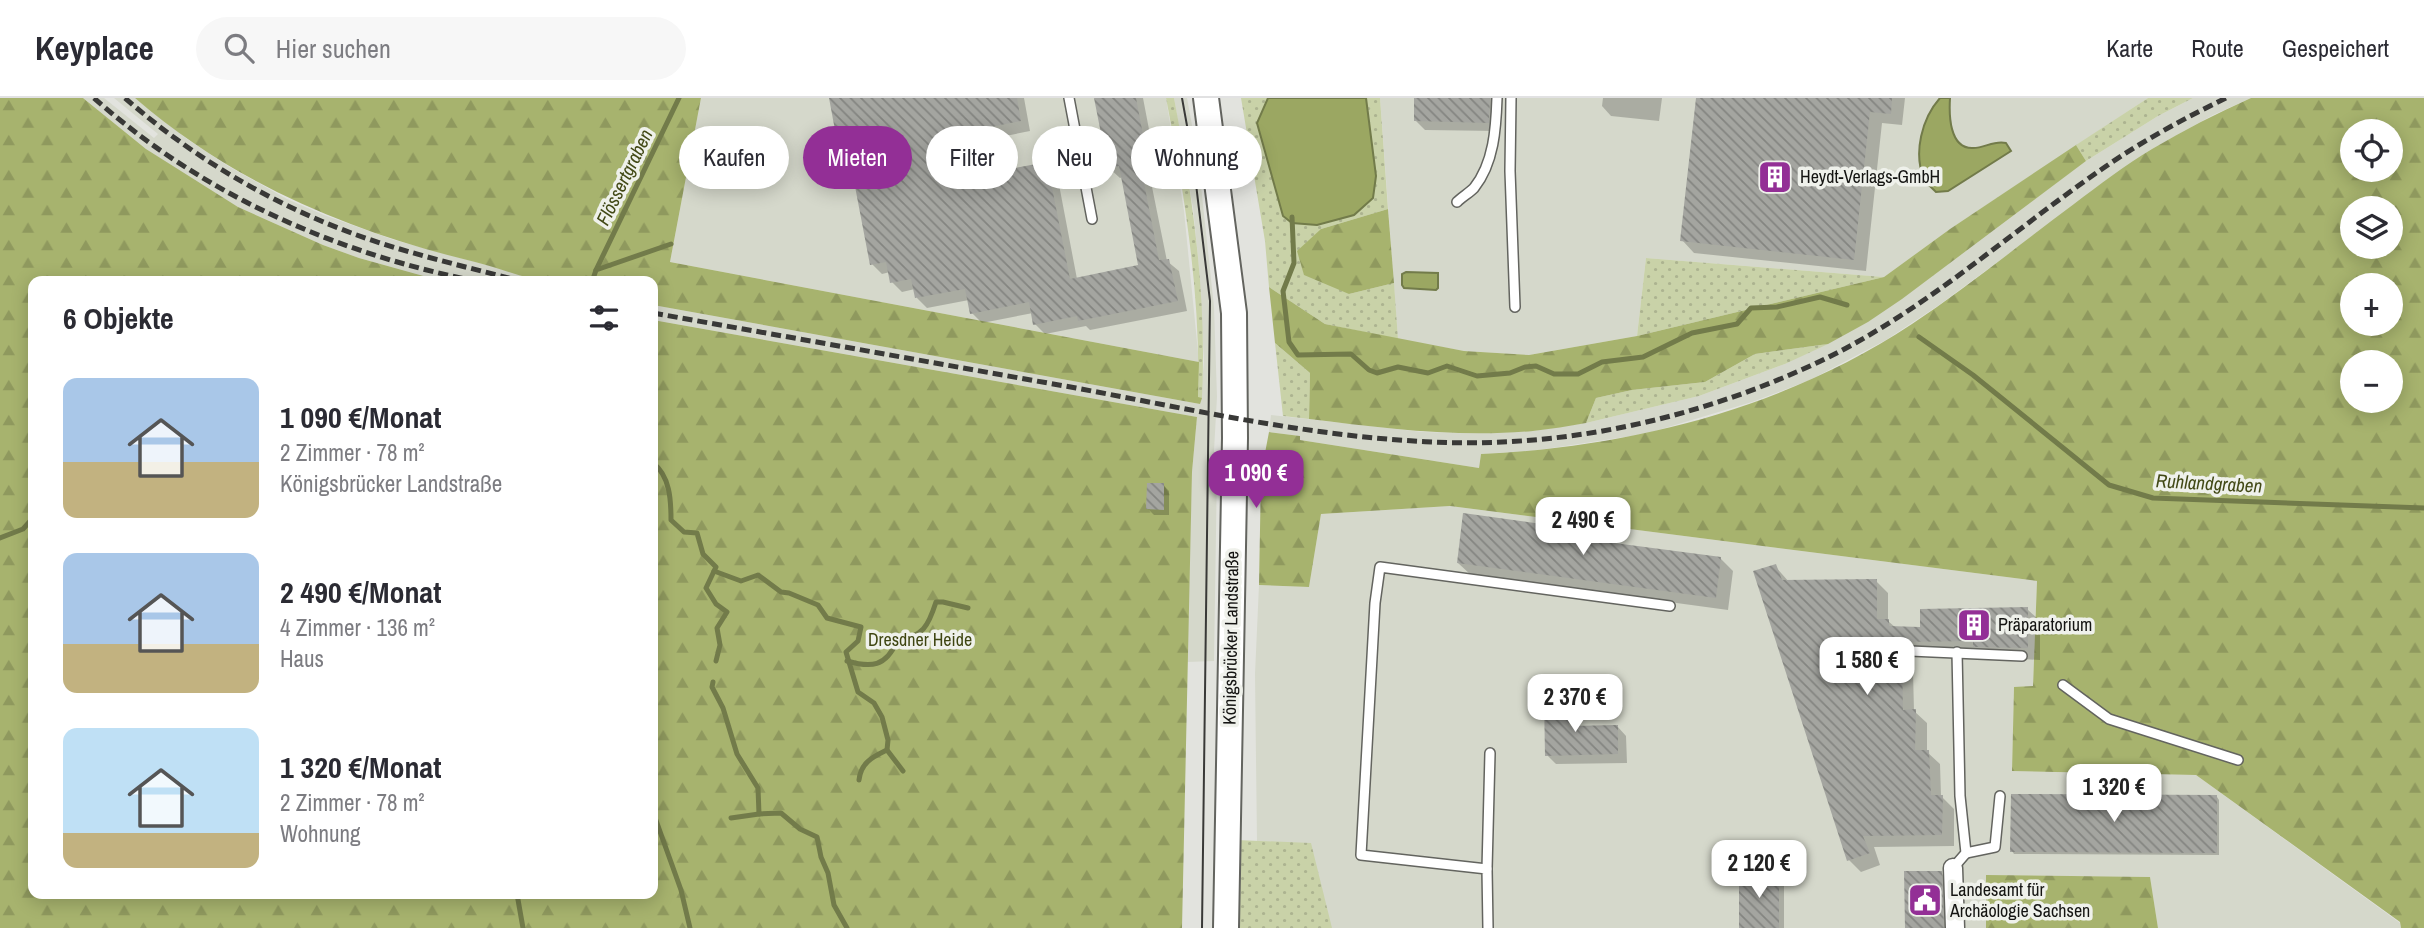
<!DOCTYPE html>
<html lang="de">
<meta charset="utf-8">
<style>
:root{--surface:#fff;--page:#f7f7f7;--text:#2b2b33;--muted:#7c7c81;--line:#e1e1e2;--accent:#932f96}
body{margin:0;font-family:"Archivo Narrow",sans-serif;background:var(--page);color:var(--text);height:100vh;display:flex;flex-direction:column;font-size:26px;white-space:nowrap}
*{box-sizing:border-box;margin:0}
p{font-size:23px;color:var(--muted)}
.icon{flex:none;width:38px;height:38px;fill:none;stroke:currentColor;stroke-width:2;stroke-linecap:round;stroke-linejoin:round}
.map{position:relative;flex:1;overflow:hidden}
.side{position:absolute;left:28px;top:178px;width:630px;height:623px;display:flex;flex-direction:column;background:var(--surface);border-radius:14px;box-shadow:0 4px 18px #0003}
.side>*{flex:none}
.guide{position:absolute;left:679px;top:28px;width:665px;height:63px;display:flex;gap:14px}
.fabs{position:absolute;left:2340px;top:21px;display:grid;gap:14px}
.fabs a{display:grid;place-items:center;width:63px;height:63px;border-radius:50%;background:var(--surface);box-shadow:0 4px 18px #0003;font-size:35px}
.price{position:absolute;translate:-50% -60px;padding:0 16px;border-radius:14px;background:#fff;color:#222;font-size:23px;line-height:46px;filter:drop-shadow(0 2px 4px #0008)}
.price::after{content:'';position:absolute;left:50%;top:42px;width:21px;height:16px;margin-left:-10px;background:inherit;clip-path:polygon(0 0,100% 0,50% 100%)}
.price.active{background:var(--accent);color:#fff}
ul{padding:0;list-style:none}
li{display:flex;align-items:center;gap:21px;height:175px;padding:0 35px}
li span{display:grid;place-items:center;flex:none;width:196px;height:140px;border-radius:14px;color:#555}
li>.icon{margin-inline-start:auto}
span .icon{width:84px;height:84px;fill:#fffc;stroke-width:1}
li b{font-size:30px}
h2{display:flex;justify-content:space-between;align-items:center;height:84px;padding:0 35px;font-size:30px}
.pill{padding:0 24px;border-radius:32px;background:var(--surface);box-shadow:0 4px 18px #0003;font-size:24px;line-height:63px}
.pill.active{background:var(--accent);color:#fff}
header{display:flex;align-items:center;gap:42px;box-sizing:border-box;height:98px;padding:0 35px;background:var(--surface);border-bottom:2px solid var(--line)}
header strong{font-size:33px}
nav{display:flex;gap:38px;margin-inline-start:auto;font-size:24px}
.search{width:490px;height:63px;background:var(--page);display:flex;align-items:center;gap:18px;box-sizing:border-box;padding:0 24px;border-radius:38px;color:var(--muted);font-size:26px}
.map>svg:first-child{display:block}
.built{fill:#d5d8cb}
.grass{fill:url(#grass-dots)}
.forest{fill:url(#forest-firs);fill-rule:evenodd}
.water{fill:#9ba762;stroke:#727b4a;stroke-width:2}
.shadow{fill:#0003}
.lines{fill:none;stroke-linecap:round;stroke-linejoin:round}
.stream{stroke:#727b4a;stroke-width:5}
.building{fill:url(#building-back-hatch)}
.service-casing{stroke:#63645f;stroke-width:12}
.minor-casing{stroke:#63645f;stroke-width:21}
.secondary-casing{stroke:#63645f;stroke-width:28}
.service{stroke:#fff;stroke-width:9}
.minor{stroke:#fff;stroke-width:18}
.secondary{stroke:#fff;stroke-width:24}
.tram{stroke:#393937;stroke-width:2}
.rail{stroke:#393937;stroke-width:5;stroke-dasharray:10 5;stroke-linecap:butt}
.labels{text-anchor:middle;stroke-width:7;stroke-linejoin:round;paint-order:stroke}
.poi-label{font-size:18px;fill:#141412;stroke:#eff1eb;text-anchor:start}
.street-label{font-size:18px;fill:#141412;stroke:#eff1eb}
.park-label{font-size:18px;fill:#3e4511;stroke:#eff1eb}
.water-label{font-size:19px;font-style:italic;fill:#424916;stroke:#eff1eb}
</style>
<header>
<strong>Keyplace</strong>
<div class="search"><svg class="icon" aria-label="search" viewBox="0 0 24 24"><circle cx="10" cy="10" r="6"/><path d="M15 15l6 6"/></svg>Hier suchen</div>
<nav><a>Karte</a><a>Route</a><a>Gespeichert</a></nav>
</header>
<div class="map">
<svg width="2424" height="830" viewBox="0 0 2424 830">
<defs>
<pattern id="grass-dots" width="8" height="8" patternUnits="userSpaceOnUse" patternTransform="scale(1.75)"><rect width="8" height="8" fill="#c9d2a8"/><path d="M2 2h.1M6 6h.1" fill="none" stroke="#acb390" stroke-width="1.8" stroke-linecap="round"/></pattern>
<pattern id="forest-firs" width="22" height="20" patternUnits="userSpaceOnUse" patternTransform="scale(1.75)"><rect width="22" height="20" fill="#a7b36e"/><path d="M5 1l3.5 6h-7zM16 11l3.5 6h-7z" fill="#8f995e"/></pattern>
<pattern id="building-back-hatch" width="6" height="6" patternUnits="userSpaceOnUse" patternTransform="scale(1.75)"><rect width="6" height="6" fill="#a4a5a0"/><path d="M-1 5l2 2M0 0l6 6M5-1l2 2" fill="none" stroke="#848581"/></pattern>
</defs>
<rect width="100%" height="100%" fill="#e2e3de"/>
<g class="built">
<path d="M83,0H104L154,40L158,36L114,0H135L187,41L228,68L287,101L324,117L394,142L550,184H445L359,160L323,147L238,109L203,89L146,51Z"/>
<path d="M701,0H1166L1184,113L1199,264L670,164Z"/>
<path d="M1174,0H1187L1198,60L1214,209L1217,299L1213,370H1217L1214,563L1187,564L1192,374L1197,319L653,222V207L1200,306L1204,263L1198,159L1193,110Z"/>
<path d="M1380,0H2148L1950,131L1884,179L1646,160L1637,238L1529,257L1464,253L1398,241Z"/>
<path d="M2193,0H2251L2213,17L2150,52L1939,207L1886,242L1810,282L1752,304L1645,336L1532,353L1481,356L1479,370L1300,342V338L1269,334L1271,317L1423,334L1462,335L1532,333L1586,325L1699,298L1785,266L1868,224L2086,63L2158,18Z"/>
<path d="M1450,408L2037,483L2033,589H2014L2012,673L2196,677L2400,825L2401,830H2158L2150,779L1986,777V830H1332L1257,744L1255,576L1259,487L1309,489L1321,416Z"/>
</g>
<g class="grass">
<path d="M1166,0H1174C1193,99 1207,199 1202,300H1198C1201,200 1185,98 1166,0Z"/>
<path d="M1241,0H1268L1257,26L1292,125L1317,127L1354,117L1376,78L1366,0H1380L1388,111L1321,131L1349,196L1394,185L1398,241L1325,226L1269,189L1265,143Z"/>
<path d="M2148,0H2193L2158,18L2086,63L2076,47Z"/>
<path d="M1646,160L1884,179L1637,238Z"/>
<path d="M1275,245L1310,275L1309,321L1283,318Z"/>
<path d="M1828,246L1785,266L1699,298L1586,325L1596,300L1632,292L1705,284L1755,256Z"/>
<path d="M1236,742L1311,745L1332,830H1234Z"/>
</g>
<g class="forest">
<path d="M0,0H83L146,51L238,109L323,147L359,160L445,184H33V796H653V222L1197,319L1192,374L1182,830H0Z"/>
<path d="M135,0H701L670,164L1199,264L1198,299L1202,300L1200,306L653,207V184C620,184 585,187 552,184C528,182 499,170 475,164C351,134 233,85 135,0Z"/>
<path d="M2251,0H2424V830H2401L2400,824L2196,677L2012,673L2014,589L2033,588L2037,483L1450,408L1321,416L1309,489L1259,487L1261,376L1269,334L1300,338V342L1479,370L1481,356C1632,349 1785,310 1912,226C1968,189 2020,146 2074,106C2099,87 2125,67 2152,51C2184,32 2217,15 2251,0ZM2352,33H2390V72H2352ZM2352,110H2390V149H2352ZM2352,187H2390V226H2352ZM2352,264H2390V303H2352Z"/>
<path d="M2076,47L2086,63L1902,201L1868,224L1828,246L1755,256L1705,284L1632,292L1596,300L1586,325C1569,328 1551,331 1533,333C1458,340 1383,330 1309,321L1310,275L1275,245L1269,189L1325,226L1464,253L1529,257L1637,238L1884,179L1950,131Z"/>
<path d="M1388,111L1394,185L1349,196L1304,177L1297,153L1321,131Z"/>
<path d="M1986,777L2150,779L2158,830H1986Z"/>
</g>
<g class="water">
<path d="M1268,0H1366L1376,78L1373,100L1354,117L1317,127L1292,125L1283,118L1257,25Z"/>
<path d="M1940,0H1950C1949,16 1949,51 1973,50C1985,50 1994,42 2006,45L2011,53L1948,93L1936,94C1932,90 1927,86 1924,81C1913,55 1922,20 1940,0Z"/>
<path d="M1406,174L1438,175V190L1436,192L1404,190L1402,187V176Z"/>
</g>
<g class="shadow">
<path d="M830,0H1024L1030,33L947,50L953,84L1046,65L1057,76L1077,181L1140,168L1123,79L1120,80L1109,70L1096,0H1143L1157,73L1149,74L1167,163L1179,173L1187,213L1090,232L1086,228L1045,236L1035,226L1033,215L982,225L972,215L969,202L927,210L917,200L915,191L902,194L892,184L890,174L882,176L872,166L852,68L842,58Z"/>
<path d="M1416,0H1499L1497,33L1425,32L1416,23Z"/>
<path d="M1603,0H1662L1659,23L1611,18L1602,8Z"/>
<path d="M1697,0H1905L1902,27L1882,25L1866,173L1694,155L1682,142Z"/>
<path d="M1163,387L1169,393V417H1154L1148,411Z"/>
<path d="M1584,434L1595,444L1721,461L1733,473L1728,512L1471,477L1458,465Z"/>
<path d="M1775,468L1789,484L1876,483L1888,495V523L1896,530H1922L2027,511L2040,523V562L1915,555L1893,560L1901,561L1913,573L1914,613L1927,625V654L1940,666L1941,698L1954,711V748L1874,749L1880,767L1861,774L1849,762Z"/>
<path d="M1567,602L1577,611V629L1617,628L1626,638L1627,665L1556,666L1547,657Z"/>
<path d="M2217,699L2219,702V757L2014,756L2012,753Z"/>
<path d="M1906,775H1941L1947,781L1950,830H1906Z"/>
<path d="M1741,777H1778L1784,783V830H1741Z"/>
</g>
<g class="lines">
<g class="stream">
<path d="M1292,119L1294,165L1283,193L1289,244L1298,257L1351,256L1369,272L1377,275L1398,269L1428,275L1447,268L1477,278L1510,275L1525,269L1536,268L1554,276H1578L1602,264L1643,259L1692,235L1737,226L1751,210L1777,209L1820,199L1847,207"/>
<path d="M596,172L679,0"/>
<path d="M593,181L596,172L671,146"/>
<path d="M1919,239L1973,277L2109,387L2153,400L2424,410"/>
<path d="M653,365C670,378 671,402 671,422L684,434L697,435L703,456L716,469L706,490L716,506L727,514L717,530L720,547L716,563"/>
<path d="M0,440L23,431L33,420"/>
<path d="M714,473L741,483L758,477L781,494L789,495L818,507L827,520L861,529L858,543L846,554L858,594L874,605L882,619L888,642L887,652L903,673"/>
<path d="M847,563C871,570 886,569 897,543C923,538 928,529 936,504H943L968,510"/>
<path d="M713,584L712,589L723,610L737,656L758,690L759,716L781,715L800,731L817,739L821,759L828,775L834,807L847,830"/>
<path d="M859,682C861,664 873,659 887,652"/>
<path d="M653,714L681,792L690,830"/>
<path d="M731,720L759,716"/>
<path d="M517,796L523,830"/>
</g>
</g>
<g class="building">
<path d="M829,0H1017L1021,23L937,40L946,83L1047,64L1070,181L1138,167L1119,68L1108,71L1094,0H1136L1148,63L1140,64L1159,162L1169,161L1178,203L1078,223L1077,218L1033,227L1029,204L970,216L965,191L915,200L911,181L890,185L886,164L870,167L849,57L840,59Z"/>
<path d="M1414,0H1490L1489,25L1414,23Z"/>
<path d="M1696,0H1892L1891,16L1870,14L1854,162L1680,143Z"/>
<path d="M1147,385H1164V412L1146,411Z"/>
<path d="M1463,415L1585,432L1584,441L1721,459L1716,500L1457,465Z"/>
<path d="M1776,466L1782,482L1877,481V521H1889V528L1920,529V511L2028,509V550L1973,549V543L1902,544L1885,546L1882,549V555L1885,558L1902,560L1903,612L1916,611L1915,652H1929L1931,697H1943L1942,737L1863,738L1870,755L1847,763L1753,473Z"/>
<path d="M1544,600H1568L1569,628L1618,627V656L1545,658Z"/>
<path d="M2011,696L2217,697V755L2010,754Z"/>
<path d="M1904,773H1942L1944,830H1905Z"/>
<rect x="1739" y="775" width="40" height="55"/>
</g>
<g class="lines">
<g class="service-casing">
<g id="service">
<path d="M1069,0L1092,121"/>
<path d="M1511,0L1510,73L1515,209"/>
<path d="M1457,104C1462,99 1469,95 1474,90C1494,65 1496,30 1497,0"/>
<path d="M1888,552L2022,558"/>
<path d="M2063,587L2109,621L2238,662"/>
<path d="M1966,755L1995,749L2000,698"/>
<path d="M1953,770L1966,755L1960,698L1957,554"/>
<path d="M1487,771L1490,655"/>
<path d="M1488,830L1487,771L1361,757L1375,505L1380,469L1670,508"/>
</g>
</g>
<g class="minor-casing">
<path id="minor" d="M1953,770L1955,830"/>
</g>
<g class="secondary-casing">
<path id="secondary" d="M1206,0L1234,215L1235,340L1226,830"/>
</g>
<use href="#service" class="service"/>
<use href="#minor" class="minor"/>
<use href="#secondary" class="secondary"/>
<path class="tram" d="M1182,0L1193,61L1210,203L1202,830"/>
<g class="rail">
<path d="M94,0C203,97 337,156 480,184"/>
<path d="M125,0C192,59 270,105 354,136C409,156 467,169 524,184"/>
<path d="M653,215C794,240 935,265 1076,290C1194,312 1313,339 1433,344C1563,350 1692,322 1810,268C1918,219 2005,138 2102,71C2142,43 2183,21 2226,0"/>
</g>
</g>
<defs>
<g id="building-square" transform="scale(1.75)"><rect x="-9" y="-9" width="18" height="18" rx="4" fill="#932f96" stroke="#eff1eb"/><path d="M-4-6H4V6H1V3H-1V6H-4ZM-2.5-4.3h1.7v1.8h-1.7ZM.8-4.3h1.7v1.8H.8ZM-2.5-1h1.7V.8h-1.7ZM.8-1h1.7V.8H.8Z" fill="#fff"/></g>
<g id="civic-square" transform="scale(1.75)"><rect x="-9" y="-9" width="18" height="18" rx="4" fill="#932f96" stroke="#eff1eb"/><path d="M-.6-6.5H3V-4.5H.6V-3L4-1V1h2V6H-6V1h2V-1L-.6-3ZM-1.2 2.5V6h2.4V2.5Z" fill="#fff"/></g>
</defs>
<g fill-rule="evenodd">
<use href="#building-square" x="1775" y="79"/>
<use href="#building-square" x="1974" y="527"/>
<use href="#civic-square" x="1925" y="802"/>
</g>
<g class="labels">
<g class="poi-label">
<text x="1800" y="85">Heydt-Verlags-GmbH</text>
<text x="1998" y="533">Präparatorium</text>
<text x="1950" y="798">Landesamt für<tspan x="1950" dy="21">Archäologie Sachsen</tspan></text>
</g>
<g class="street-label">
<text transform="translate(1231 540) rotate(-89)" y="6">Königsbrücker Landstraße</text>
</g>
<g class="park-label">
<text x="920" y="548">Dresdner Heide</text>
</g>
<g class="water-label">
<text transform="translate(624 79) rotate(-64)" y="7">Flössertgraben</text>
<text transform="translate(2209 385) rotate(3)" y="7">Ruhlandgraben</text>
</g>
</g>
</svg>
<div class="fabs">
<a><svg class="icon" aria-label="locate" viewBox="0 0 24 24"><circle cx="12" cy="12" r="6"/><path d="M12 2v4M12 18v4M2 12h4M18 12h4"/></svg></a>
<a><svg class="icon" aria-label="layers" viewBox="0 0 24 24"><path d="M12 4l9 5-9 5-9-5zM3 14l9 5 9-5"/></svg></a>
<a>+</a>
<a>−</a>
</div>
<b class="price active" style="left:1256px;top:412px">1 090 €</b>
<b class="price" style="left:1583px;top:459px">2 490 €</b>
<b class="price" style="left:1867px;top:599px">1 580 €</b>
<b class="price" style="left:1575px;top:636px">2 370 €</b>
<b class="price" style="left:2114px;top:726px">1 320 €</b>
<b class="price" style="left:1759px;top:802px">2 120 €</b>
<div class="guide">
<a class="pill">Kaufen</a>
<a class="pill active">Mieten</a>
<a class="pill">Filter</a>
<a class="pill">Neu</a>
<a class="pill">Wohnung</a>
</div>
<section class="side">
<h2>6 Objekte<svg class="icon" aria-label="filters" viewBox="0 0 24 24"><path d="M4 7h16M4 17h16"/><circle cx="9" cy="7" r="2"/><circle cx="15" cy="17" r="2"/></svg></h2>
<ul>
<li><span style="background:linear-gradient(#a9c7e8 60%,#c2b280 0)"><svg class="icon" aria-label="home" viewBox="0 0 24 24"><path d="M3 11l9-7 9 7M6 9v11h12V9"/></svg></span><div><b>1 090 €/Monat</b><p>2 Zimmer · 78 m²</p><p>Königsbrücker Landstraße</p></div></li>
<li><span style="background:linear-gradient(#a9c7e8 65%,#c2b280 0)"><svg class="icon" aria-label="home" viewBox="0 0 24 24"><path d="M3 11l9-7 9 7M6 9v11h12V9"/></svg></span><div><b>2 490 €/Monat</b><p>4 Zimmer · 136 m²</p><p>Haus</p></div></li>
<li><span style="background:linear-gradient(#bfe0f5 75%,#c2b280 0)"><svg class="icon" aria-label="home" viewBox="0 0 24 24"><path d="M3 11l9-7 9 7M6 9v11h12V9"/></svg></span><div><b>1 320 €/Monat</b><p>2 Zimmer · 78 m²</p><p>Wohnung</p></div></li>
</ul>
</section>
</div>
